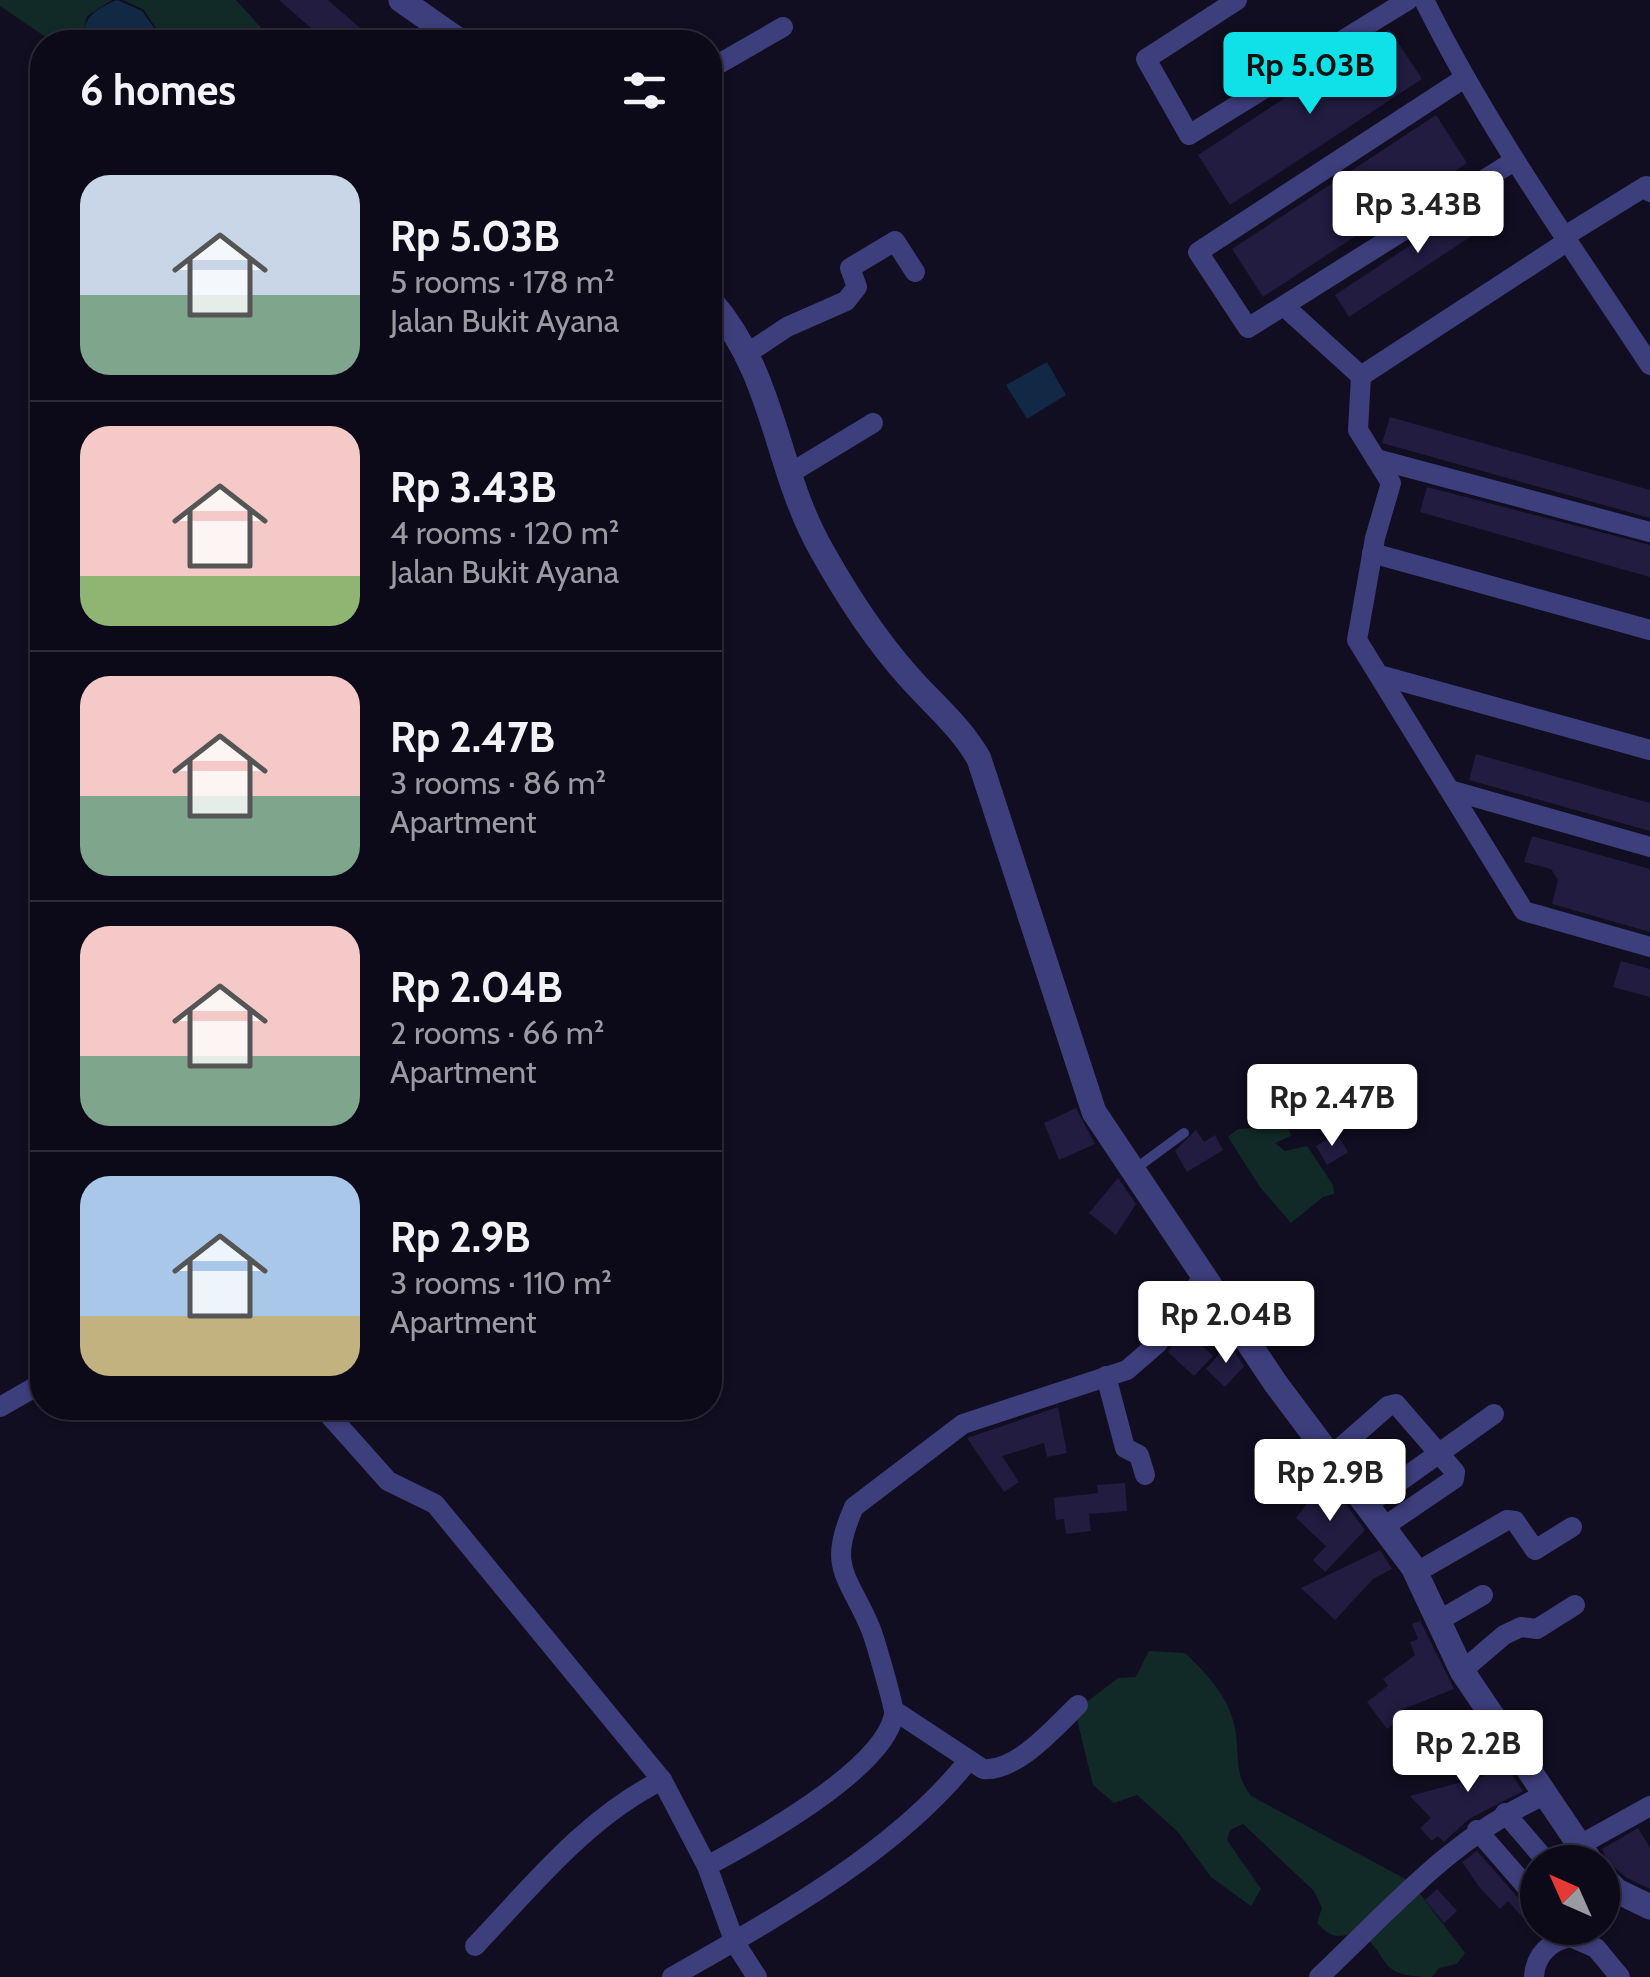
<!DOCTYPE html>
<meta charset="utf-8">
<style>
:root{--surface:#0c0a18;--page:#1a1825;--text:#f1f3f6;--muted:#9a9aa2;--line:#2c2b37;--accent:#10e1e9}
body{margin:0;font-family:Cabin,sans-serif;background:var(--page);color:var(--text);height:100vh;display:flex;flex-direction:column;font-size:38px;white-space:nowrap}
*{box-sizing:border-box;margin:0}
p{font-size:32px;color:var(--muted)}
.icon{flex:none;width:55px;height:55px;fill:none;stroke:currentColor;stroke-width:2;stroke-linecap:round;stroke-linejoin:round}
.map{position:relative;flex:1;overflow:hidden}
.details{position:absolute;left:30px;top:30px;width:692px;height:1390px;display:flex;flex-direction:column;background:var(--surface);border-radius:40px;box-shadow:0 2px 8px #0004,0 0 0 2px var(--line)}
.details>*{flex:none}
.needle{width:65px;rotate:315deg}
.tools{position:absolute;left:1520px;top:1845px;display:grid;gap:20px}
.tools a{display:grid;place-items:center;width:100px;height:100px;border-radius:50%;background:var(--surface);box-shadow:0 2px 8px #0004,0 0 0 2px var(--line);font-size:50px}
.price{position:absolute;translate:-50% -85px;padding:0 22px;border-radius:10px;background:#fff;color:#222;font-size:32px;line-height:65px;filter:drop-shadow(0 2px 5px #0008)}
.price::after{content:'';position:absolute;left:50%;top:60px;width:30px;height:22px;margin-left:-15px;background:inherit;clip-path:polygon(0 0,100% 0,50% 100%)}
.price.selected{background:var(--accent);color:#111}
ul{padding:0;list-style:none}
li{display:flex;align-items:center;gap:30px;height:250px;padding:0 50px}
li+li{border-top:2px solid var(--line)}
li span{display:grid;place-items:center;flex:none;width:280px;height:200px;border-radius:30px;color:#555}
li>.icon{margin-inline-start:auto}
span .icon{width:120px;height:120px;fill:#fffc;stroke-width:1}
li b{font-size:42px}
h2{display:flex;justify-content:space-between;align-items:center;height:120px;padding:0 50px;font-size:42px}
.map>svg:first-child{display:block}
.green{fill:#122a27}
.water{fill:#122946}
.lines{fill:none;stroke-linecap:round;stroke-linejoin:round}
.stream{stroke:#122946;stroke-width:6}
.building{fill:#211c40}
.service{stroke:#3d3e7c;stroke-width:10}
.minor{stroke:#3d3e7c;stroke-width:20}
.tertiary{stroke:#3d3e7c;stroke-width:25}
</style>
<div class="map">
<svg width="1650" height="1977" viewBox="0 0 1650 1977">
<rect width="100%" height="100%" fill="#100e20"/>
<g class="green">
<path d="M0,0H112L87,16L82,38L53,42L0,6Z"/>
<path d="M123,0H236L274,42H165L144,10Z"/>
<path d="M1272,1127L1289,1130L1291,1136L1275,1143L1285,1151L1307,1146L1333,1185L1334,1194L1323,1197L1291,1223L1260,1187L1228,1137L1238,1129Z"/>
<path d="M1149,1651L1185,1653C1209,1676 1232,1700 1236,1735C1239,1760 1235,1775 1251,1796L1411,1882L1465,1953L1457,1964L1439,1968L1432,1977C1369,1977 1395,1952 1355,1932C1337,1939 1330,1937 1317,1923L1322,1908L1314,1891L1243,1824L1230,1830L1227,1840L1261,1889L1251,1906L1211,1877L1178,1832L1137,1795L1114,1803L1093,1785L1075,1711L1118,1678L1136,1677Z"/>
</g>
<g class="water">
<path d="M117,0L142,11L164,42H86C79,19 97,8 117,0Z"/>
<path d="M1047,362L1066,395L1027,419L1006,385Z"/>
</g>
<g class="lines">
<path class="stream" d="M171,42C187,32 195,32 213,42"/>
</g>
<g class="building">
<path d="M279,0H328L376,42H327Z"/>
<path d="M1389,29L1422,79L1230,205L1198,155Z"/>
<path d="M1436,115L1467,163L1263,297L1232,249Z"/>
<path d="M1488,194L1502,216L1349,317L1335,295Z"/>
<path d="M1390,417L1650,490V518L1382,443Z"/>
<path d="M1427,487L1650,545V577L1420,512Z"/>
<path d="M1476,754L1650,803V831L1469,780Z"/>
<path d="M1532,836L1650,869V932L1552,904L1558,880L1551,869L1524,862Z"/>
<path d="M1621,961L1650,969V997L1613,987Z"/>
<path d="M1076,1108L1095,1144L1059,1160L1044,1123Z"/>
<path d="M1196,1130L1204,1142L1215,1135L1223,1150L1187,1172L1175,1151Z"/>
<path d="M1337,1134L1348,1152L1327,1165L1316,1146Z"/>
<path d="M1118,1178L1136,1204L1116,1235L1089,1213Z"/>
<path d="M1184,1329L1213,1356L1194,1376L1168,1352Z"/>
<path d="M1229,1343L1244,1366L1225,1387L1206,1369Z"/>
<path d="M1058,1407L1067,1453L1047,1457L1044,1443L1002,1456L1019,1482L1004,1492L967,1438Z"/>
<path d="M1326,1478L1365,1530L1325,1572L1313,1560L1326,1546L1296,1518Z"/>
<path d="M1125,1483L1127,1511L1089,1514L1091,1531L1066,1534L1064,1519L1056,1520L1054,1498L1098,1493L1097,1485Z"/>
<path d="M1380,1550L1392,1569L1373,1579L1335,1620L1301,1588Z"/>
<path d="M1420,1621L1454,1689L1401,1710L1405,1715L1387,1729L1367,1702L1388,1686L1383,1679L1415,1655L1410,1642L1418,1639L1412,1624Z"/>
<path d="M1488,1739L1523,1791L1469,1819L1444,1842L1438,1836L1432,1841L1420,1828L1431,1818L1410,1796L1484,1776L1469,1750Z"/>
<path d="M1638,1828L1650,1848V1889L1627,1878L1607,1861L1602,1849Z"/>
<path d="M1477,1851L1528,1909L1538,1913V1935L1508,1901L1500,1909L1480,1888L1462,1862Z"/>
<path d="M1437,1889L1457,1911L1444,1923L1425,1900Z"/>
</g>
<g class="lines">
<path class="service" d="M1135,1169L1184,1133"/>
<g class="minor">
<path d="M1237,0L1146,59L1189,135L1408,0"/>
<path d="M1424,0C1488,129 1571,245 1650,365"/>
<path d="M710,69L783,27"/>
<path d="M1463,79L1198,252L1248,328L1514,161"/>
<path d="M1565,236L1646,186L1650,192"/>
<path d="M1285,307L1361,376"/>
<path d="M748,353L787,327L846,301L857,287L850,268L895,241L915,272"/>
<path d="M1361,376L1358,430L1391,483L1375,538L1357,640L1524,911L1650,947"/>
<path d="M1361,376L1568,241"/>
<path d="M1376,459L1650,532"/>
<path d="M789,474L873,423"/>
<path d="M1372,553L1650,630"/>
<path d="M1379,675L1650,750"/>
<path d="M1450,790L1650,847"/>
<path d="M1106,1376L1125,1448L1139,1455L1145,1475"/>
<path d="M0,1407L42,1383"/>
<path d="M323,1408L388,1481L435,1504L662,1780L707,1866L735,1943L757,1977"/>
<path d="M1331,1456L1388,1406L1396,1404L1455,1472L1454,1479L1385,1526"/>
<path d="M1368,1504L1494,1414"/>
<path d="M1417,1572L1507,1520L1515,1521L1535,1550L1572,1527"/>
<path d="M1438,1621L1483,1595"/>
<path d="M1462,1671L1504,1635L1521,1627L1537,1629L1575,1605"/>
<path d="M895,1711L983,1769C1017,1772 1055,1727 1078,1705"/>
<path d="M1505,1813L1547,1862"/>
<path d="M1477,1830L1538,1900"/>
<path d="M1578,1846L1650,1806"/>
<path d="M707,1866C754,1841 883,1770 894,1715C895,1708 874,1636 870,1627C847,1574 827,1567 854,1507L963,1424L1127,1370L1157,1344L1205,1274"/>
<path d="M475,1946C532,1886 587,1817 662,1780"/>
<path d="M672,1977C773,1919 895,1853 968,1761"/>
<path d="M1319,1977C1391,1909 1455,1834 1547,1794"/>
<path d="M1534,1977C1535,1955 1550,1941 1571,1937L1596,1948L1620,1977"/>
</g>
<g class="tertiary">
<path d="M401,0L461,42"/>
<path d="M710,300C777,377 774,467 822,551C846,594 876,640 909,677C933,704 961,727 979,759L1094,1112L1276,1384L1413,1567L1462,1671L1591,1862"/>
<path d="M1602,1876L1617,1891L1650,1907"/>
</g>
</g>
</svg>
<div class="tools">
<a><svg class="needle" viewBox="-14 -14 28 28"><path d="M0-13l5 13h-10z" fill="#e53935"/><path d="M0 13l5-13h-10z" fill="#9a9aa2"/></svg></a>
</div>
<b class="price selected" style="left:1310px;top:117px">Rp 5.03B</b>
<b class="price" style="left:1418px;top:256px">Rp 3.43B</b>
<b class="price" style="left:1332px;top:1149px">Rp 2.47B</b>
<b class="price" style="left:1226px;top:1366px">Rp 2.04B</b>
<b class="price" style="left:1330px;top:1524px">Rp 2.9B</b>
<b class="price" style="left:1468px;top:1795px">Rp 2.2B</b>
<section class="details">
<h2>6 homes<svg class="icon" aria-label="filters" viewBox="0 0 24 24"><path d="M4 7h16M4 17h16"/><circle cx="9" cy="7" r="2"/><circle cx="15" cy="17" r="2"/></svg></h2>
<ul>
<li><span style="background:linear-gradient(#c9d6e8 60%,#7fa58c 0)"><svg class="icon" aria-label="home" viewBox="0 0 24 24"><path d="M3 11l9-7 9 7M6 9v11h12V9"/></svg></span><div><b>Rp 5.03B</b><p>5 rooms · 178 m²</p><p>Jalan Bukit Ayana</p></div></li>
<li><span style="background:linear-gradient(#f6c9c9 75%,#8fb573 0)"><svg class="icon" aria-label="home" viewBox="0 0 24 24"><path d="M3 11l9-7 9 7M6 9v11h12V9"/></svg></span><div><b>Rp 3.43B</b><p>4 rooms · 120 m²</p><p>Jalan Bukit Ayana</p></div></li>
<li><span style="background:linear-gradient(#f6c9c9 60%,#7fa58c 0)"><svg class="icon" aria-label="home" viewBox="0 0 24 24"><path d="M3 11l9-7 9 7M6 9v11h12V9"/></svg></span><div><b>Rp 2.47B</b><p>3 rooms · 86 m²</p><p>Apartment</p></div></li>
<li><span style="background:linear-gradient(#f6c9c9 65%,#7fa58c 0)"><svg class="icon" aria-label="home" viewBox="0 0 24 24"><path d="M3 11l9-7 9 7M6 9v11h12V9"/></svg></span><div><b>Rp 2.04B</b><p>2 rooms · 66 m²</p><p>Apartment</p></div></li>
<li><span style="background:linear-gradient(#a9c7e8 70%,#c2b280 0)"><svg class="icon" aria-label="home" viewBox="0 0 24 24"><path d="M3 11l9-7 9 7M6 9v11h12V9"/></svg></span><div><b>Rp 2.9B</b><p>3 rooms · 110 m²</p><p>Apartment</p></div></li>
</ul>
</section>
</div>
